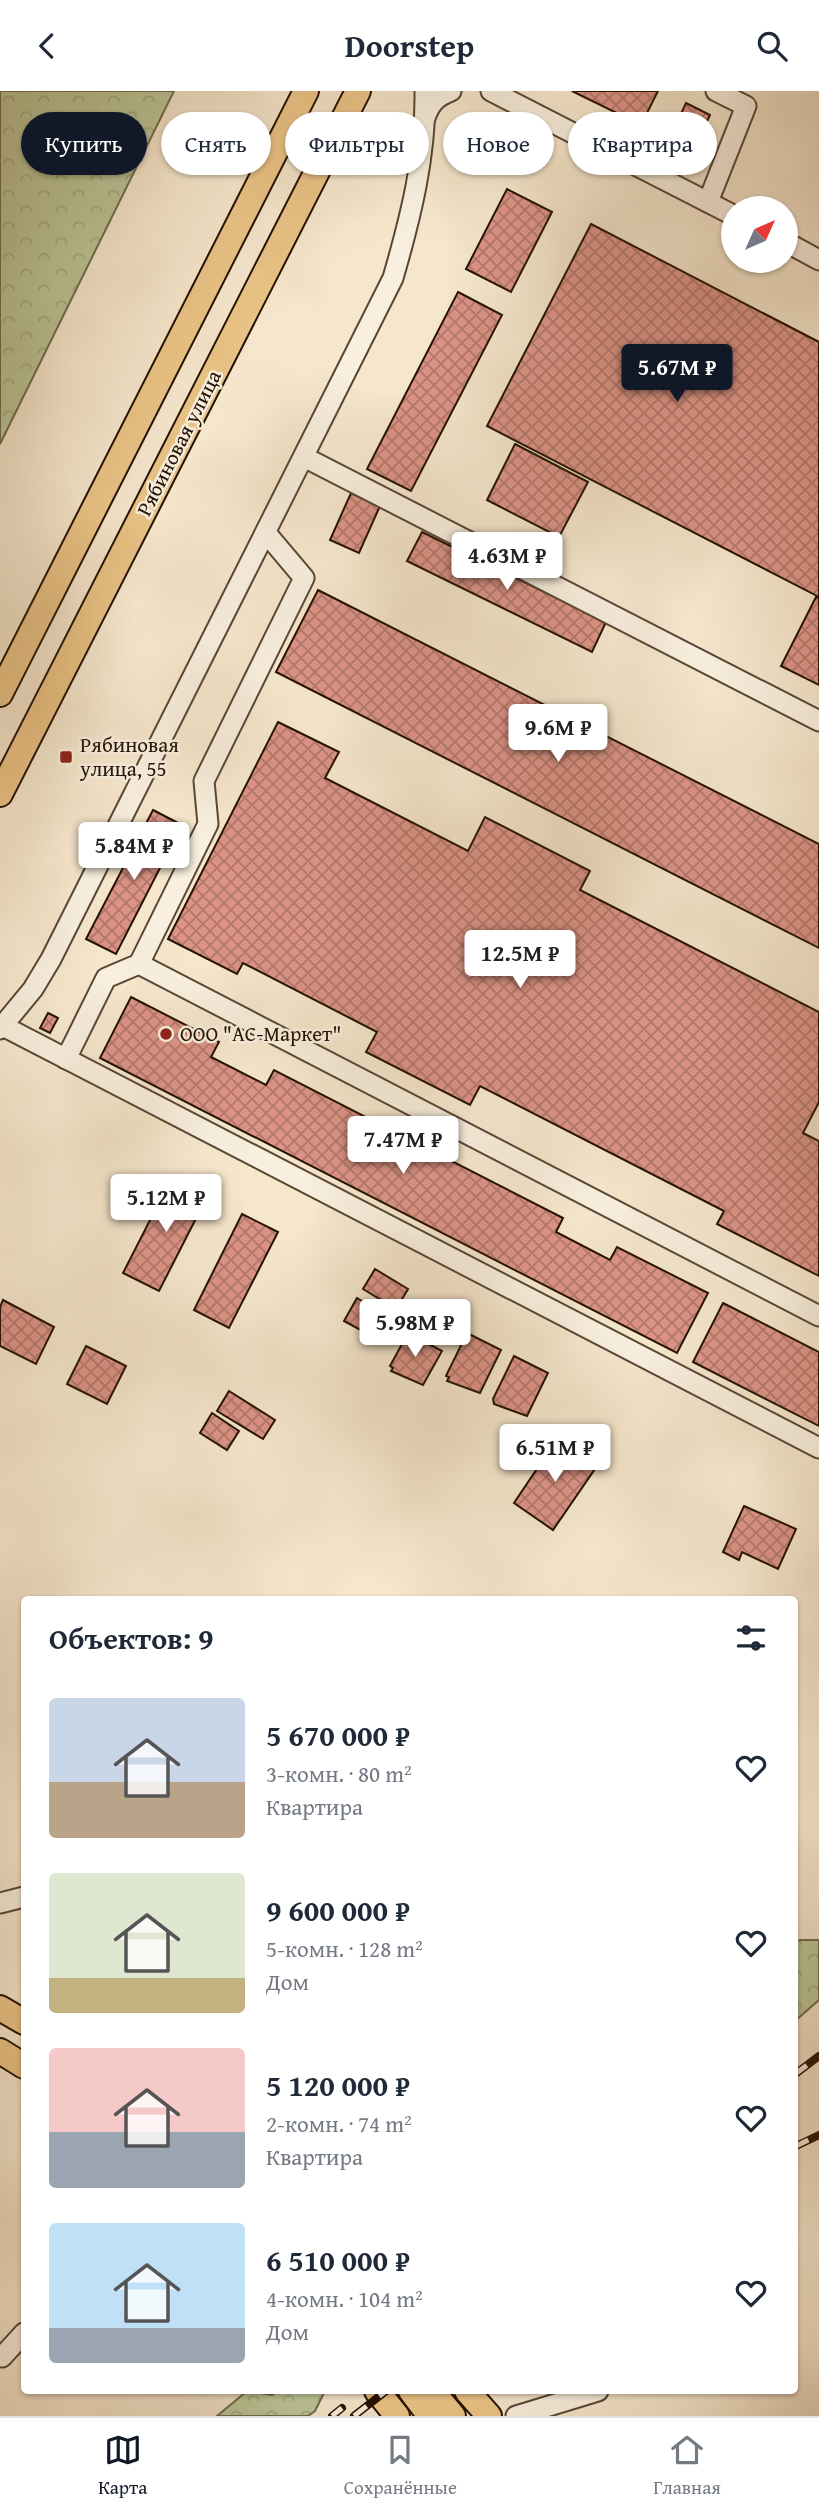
<!DOCTYPE html>
<html lang="ru">
<meta charset="utf-8">
<style>
:root{--surface:#fff;--page:#f2f2f3;--text:#1f2937;--muted:#747a83;--line:#e0e1e3;--accent:#111827}
body{margin:0;font-family:"Gentium Book Plus",serif;background:var(--page);color:var(--text);height:100vh;display:flex;flex-direction:column;font-size:26px;white-space:nowrap}
*{box-sizing:border-box;margin:0}
p{font-size:23px;color:var(--muted)}
.icon{flex:none;width:38px;height:38px;fill:none;stroke:currentColor;stroke-width:2;stroke-linecap:round;stroke-linejoin:round}
.map{position:relative;flex:1;overflow:hidden}
.sheet{position:absolute;left:21px;top:1505px;width:777px;height:798px;display:flex;flex-direction:column;background:var(--surface);border-radius:7px;box-shadow:0 2px 5px #0004}
.sheet>*{flex:none}
.top-card{position:absolute;left:21px;top:21px;width:777px;height:63px;display:flex;gap:14px}
.needle{width:46px;rotate:45deg}
.tools{position:absolute;left:721px;top:105px;display:grid;gap:14px}
.tools a{display:grid;place-items:center;width:77px;height:77px;border-radius:50%;background:var(--surface);box-shadow:0 2px 5px #0004;font-size:35px}
.price{position:absolute;translate:-50% -60px;padding:0 16px;border-radius:7px;background:#fff;color:#222;font-size:23px;line-height:46px;filter:drop-shadow(0 2px 4px #0008)}
.price::after{content:'';position:absolute;left:50%;top:42px;width:21px;height:16px;margin-left:-10px;background:inherit;clip-path:polygon(0 0,100% 0,50% 100%)}
.price.on{background:var(--accent);color:#fff}
ul{padding:0;list-style:none}
li{display:flex;align-items:center;gap:21px;height:175px;padding:0 28px}
li span{display:grid;place-items:center;flex:none;width:196px;height:140px;border-radius:7px;color:#555}
li>.icon{margin-inline-start:auto}
span .icon{width:84px;height:84px;fill:#fffc;stroke-width:1}
li b{font-size:30px}
h2{display:flex;justify-content:space-between;align-items:center;height:84px;padding:0 28px;font-size:30px}
.pill{padding:0 24px;border-radius:32px;background:var(--surface);box-shadow:0 2px 5px #0004;font-size:24px;line-height:63px}
.pill.on{background:var(--accent);color:#fff}
header{display:flex;justify-content:space-between;align-items:center;height:91px;padding:0 28px;background:var(--surface);font-size:32px;font-weight:700}
.tabs{display:flex;justify-content:space-around;align-items:center;height:98px;border-top:2px solid var(--line);background:var(--surface);font-size:19px;color:var(--muted)}
.tabs a{display:grid;justify-items:center;gap:4px}
.tabs .on{color:var(--accent)}
.map>svg:first-child{display:block}
.forest{fill:url(#forest-crowns);stroke:#706b4e;stroke-width:2}
.building{fill:url(#building-cross-hatch);stroke:#241103;stroke-width:2}
.lines{fill:none;stroke-linecap:round;stroke-linejoin:round}
.minor-casing{stroke:#584635;stroke-width:23}
.major-casing{stroke:#241103;stroke-width:28}
.minor{stroke:#f8efde;stroke-width:19}
.major{stroke:#eac386;stroke-width:24}
.rail-casing{stroke:#241103;stroke-width:8}
.rail{stroke:#f8efde;stroke-width:5;stroke-dasharray:16;stroke-linecap:butt}
.poi-dot{fill:#8f2418;stroke:#f8efde;stroke-width:2.5}
.labels{text-anchor:middle;stroke-width:5;stroke-linejoin:round;paint-order:stroke}
.street-label{font-size:21px;fill:#241103;stroke:#f8efde}
.poi-label{font-size:21px;fill:#241103;stroke:#f8efde;text-anchor:start}
</style>
<header><svg class="icon" aria-label="back" viewBox="0 0 24 24"><path d="M15 5l-7 7 7 7"/></svg>Doorstep<svg class="icon" aria-label="search" viewBox="0 0 24 24"><circle cx="10" cy="10" r="6"/><path d="M15 15l6 6"/></svg></header>
<div class="map">
<svg width="819" height="2325" viewBox="0 0 819 2325">
<defs>
<pattern id="forest-crowns" width="20" height="18" patternUnits="userSpaceOnUse" patternTransform="scale(1.75)"><rect width="20" height="18" fill="#bbc598"/><path d="M2 6a3 3 0 1 1 6 0M12 15a3 3 0 1 1 6 0" fill="none" stroke="#a1a881"/></pattern>
<pattern id="building-cross-hatch" width="8" height="8" patternUnits="userSpaceOnUse" patternTransform="scale(1.75)"><rect width="8" height="8" fill="#dc9386"/><path d="M0 0l8 8M0 8l8-8" fill="none" stroke="#b2776b"/></pattern>
</defs>
<rect width="100%" height="100%" fill="#f5e6cc"/>
<filter id="stains"><feTurbulence type="fractalNoise" baseFrequency=".00286" numOctaves="4"/><feColorMatrix values="0 0 0 0 .2 0 0 0 0 .09 0 0 0 0 .02 0 0 0 .5 -.17"/></filter>
<radialGradient id="worn" r=".72"><stop offset=".6" stop-color="#630" stop-opacity="0"/><stop offset="1" stop-color="#630" stop-opacity=".3"/></radialGradient>
<g class="forest">
<path d="M0,0H174L0,353Z"/>
<path d="M800,1849H819V1909L795,1930V1852Z"/>
<path d="M247,2300L272,2304L279,2300H323L324,2302L315,2320L308,2325H217Z"/>
</g>
<g class="building">
<path d="M572,0H658L641,34Z"/>
<path d="M686,12L710,24L693,60L669,48Z"/>
<path d="M507,98L552,121L511,201L466,178Z"/>
<path d="M591,133L819,251V506L487,335Z"/>
<path d="M458,201L502,224L411,400L367,378Z"/>
<path d="M515,353L588,391L559,446L487,409Z"/>
<path d="M351,402L380,415L359,462L330,449Z"/>
<path d="M422,441L606,531L592,561L407,470Z"/>
<path d="M318,499L819,753V857L276,581Z"/>
<path d="M816,506L819,507V594L781,575Z"/>
<path d="M278,631L339,661L325,687L468,760L485,726L590,780L580,799L819,921V1011L803,1042L819,1050V1185L717,1133L724,1120L480,995L470,1014L366,961L377,941L243,872L237,883L168,848Z"/>
<path d="M153,719L182,734L116,863L86,848Z"/>
<path d="M131,906L219,951L211,966L266,994L274,979L563,1127L556,1141L610,1169L617,1156L708,1202L677,1262L100,967Z"/>
<path d="M48,922L58,927L50,942L40,937Z"/>
<path d="M172,1086L208,1104L159,1200L123,1182Z"/>
<path d="M242,1123L278,1141L229,1237L194,1219Z"/>
<path d="M375,1178L408,1198L396,1218L363,1198Z"/>
<path d="M357,1207L391,1227L379,1249L344,1230Z"/>
<path d="M3,1209L54,1236L36,1273L0,1255V1216Z"/>
<path d="M723,1212L819,1261V1335L693,1271Z"/>
<path d="M408,1242L442,1260L423,1294L391,1280L393,1277L390,1275Z"/>
<path d="M467,1242L501,1259L480,1302L447,1290L449,1286L446,1285Z"/>
<path d="M86,1255L126,1275L107,1313L67,1293Z"/>
<path d="M514,1265L548,1282L527,1325L494,1313L493,1308Z"/>
<path d="M229,1300L275,1329L263,1348L217,1320Z"/>
<path d="M212,1322L239,1340L227,1359L200,1342Z"/>
<path d="M557,1348L597,1375L553,1439L514,1412Z"/>
<path d="M744,1415L796,1438L778,1478L742,1461L739,1469L723,1461Z"/>
</g>
<g class="lines">
<g class="minor-casing">
<g id="minor">
<path d="M491,0L733,124"/>
<path d="M425,27C430,12 436,6 451,0"/>
<path d="M708,111L746,15L716,0"/>
<path d="M786,151L819,169"/>
<path d="M304,366L819,630"/>
<path d="M139,873L819,1225"/>
<path d="M3,935L819,1357"/>
<path d="M0,938L33,898L51,868L393,187C411,125 426,65 425,0"/>
<path d="M66,968L106,887L139,873L208,733L204,690L304,487L266,442"/>
<path d="M0,1812L24,1806"/>
<path d="M2,2266L24,2242"/>
<path d="M516,2325L598,2300"/>
</g>
</g>
<g class="major-casing">
<g id="major">
<path d="M0,603L306,0"/>
<path d="M0,703L358,0"/>
<path d="M0,1917L24,1931"/>
<path d="M0,1960L24,1975"/>
<path d="M377,2300L397,2325"/>
<path d="M411,2300L430,2325"/>
<path d="M432,2300L453,2325"/>
<path d="M467,2300L489,2325"/>
</g>
</g>
<use href="#minor" class="minor"/>
<use href="#major" class="major"/>
<g class="rail-casing">
<g id="rail">
<path d="M794,1984L819,1965"/>
<path d="M794,2056L819,2044"/>
<path d="M332,2325L342,2317"/>
<path d="M354,2325L386,2300"/>
</g>
</g>
<use href="#rail" class="rail"/>
</g>
<g class="poi-dot">
<rect x="59" y="659" width="14" height="14" rx="3.5"/>
<circle cx="166" cy="943" r="7"/>
</g>
<g class="labels">
<g class="street-label">
<text transform="translate(179 352) rotate(-63)" y="7">Рябиновая улица</text>
</g>
<g class="poi-label">
<text x="80" y="661">Рябиновая<tspan x="80" dy="24">улица, 55</tspan></text>
<text x="180" y="950">ООО "АС-Маркет"</text>
</g>
</g>
<rect width="100%" height="100%" filter="url(#stains)"/>
<rect width="100%" height="100%" fill="url(#worn)"/>
</svg>
<div class="tools">
<a><svg class="needle" viewBox="-14 -14 28 28"><path d="M0-13l5 13h-10z" fill="#e53935"/><path d="M0 13l5-13h-10z" fill="#747a83"/></svg></a>
</div>
<b class="price on" style="left:677px;top:313px">5.67M ₽</b>
<b class="price" style="left:507px;top:501px">4.63M ₽</b>
<b class="price" style="left:558px;top:673px">9.6M ₽</b>
<b class="price" style="left:134px;top:791px">5.84M ₽</b>
<b class="price" style="left:520px;top:899px">12.5M ₽</b>
<b class="price" style="left:403px;top:1085px">7.47M ₽</b>
<b class="price" style="left:166px;top:1143px">5.12M ₽</b>
<b class="price" style="left:415px;top:1268px">5.98M ₽</b>
<b class="price" style="left:555px;top:1393px">6.51M ₽</b>
<div class="top-card">
<a class="pill on">Купить</a>
<a class="pill">Снять</a>
<a class="pill">Фильтры</a>
<a class="pill">Новое</a>
<a class="pill">Квартира</a>
</div>
<section class="sheet">
<h2>Объектов: 9<svg class="icon" aria-label="filters" viewBox="0 0 24 24"><path d="M4 7h16M4 17h16"/><circle cx="9" cy="7" r="2"/><circle cx="15" cy="17" r="2"/></svg></h2>
<ul>
<li><span style="background:linear-gradient(#c9d6e8 60%,#b9a48a 0)"><svg class="icon" aria-label="home" viewBox="0 0 24 24"><path d="M3 11l9-7 9 7M6 9v11h12V9"/></svg></span><div><b>5 670 000 ₽</b><p>3-комн. · 80 m²</p><p>Квартира</p></div><svg class="icon" aria-label="heart" viewBox="0 0 24 24"><path d="M12 20l-8-8c-3-5 5-10 8-4 3-6 11-1 8 4z"/></svg></li>
<li><span style="background:linear-gradient(#dfe7d0 75%,#c2b280 0)"><svg class="icon" aria-label="home" viewBox="0 0 24 24"><path d="M3 11l9-7 9 7M6 9v11h12V9"/></svg></span><div><b>9 600 000 ₽</b><p>5-комн. · 128 m²</p><p>Дом</p></div><svg class="icon" aria-label="heart" viewBox="0 0 24 24"><path d="M12 20l-8-8c-3-5 5-10 8-4 3-6 11-1 8 4z"/></svg></li>
<li><span style="background:linear-gradient(#f6c9c9 60%,#9aa5b1 0)"><svg class="icon" aria-label="home" viewBox="0 0 24 24"><path d="M3 11l9-7 9 7M6 9v11h12V9"/></svg></span><div><b>5 120 000 ₽</b><p>2-комн. · 74 m²</p><p>Квартира</p></div><svg class="icon" aria-label="heart" viewBox="0 0 24 24"><path d="M12 20l-8-8c-3-5 5-10 8-4 3-6 11-1 8 4z"/></svg></li>
<li><span style="background:linear-gradient(#bfe0f5 75%,#9aa5b1 0)"><svg class="icon" aria-label="home" viewBox="0 0 24 24"><path d="M3 11l9-7 9 7M6 9v11h12V9"/></svg></span><div><b>6 510 000 ₽</b><p>4-комн. · 104 m²</p><p>Дом</p></div><svg class="icon" aria-label="heart" viewBox="0 0 24 24"><path d="M12 20l-8-8c-3-5 5-10 8-4 3-6 11-1 8 4z"/></svg></li>
</ul>
</section>
</div>
<nav class="tabs">
<a class="on"><svg class="icon" aria-label="map" viewBox="0 0 24 24"><path d="M3 6l6-2 6 2 6-2v14l-6 2-6-2-6 2zM9 4v14M15 6v14"/></svg>Карта</a>
<a><svg class="icon" aria-label="saved" viewBox="0 0 24 24"><path d="M7 4h10v16l-5-4-5 4z"/></svg>Сохранённые</a>
<a><svg class="icon" aria-label="home" viewBox="0 0 24 24"><path d="M3 11l9-7 9 7M6 9v11h12V9"/></svg>Главная</a>
</nav>
